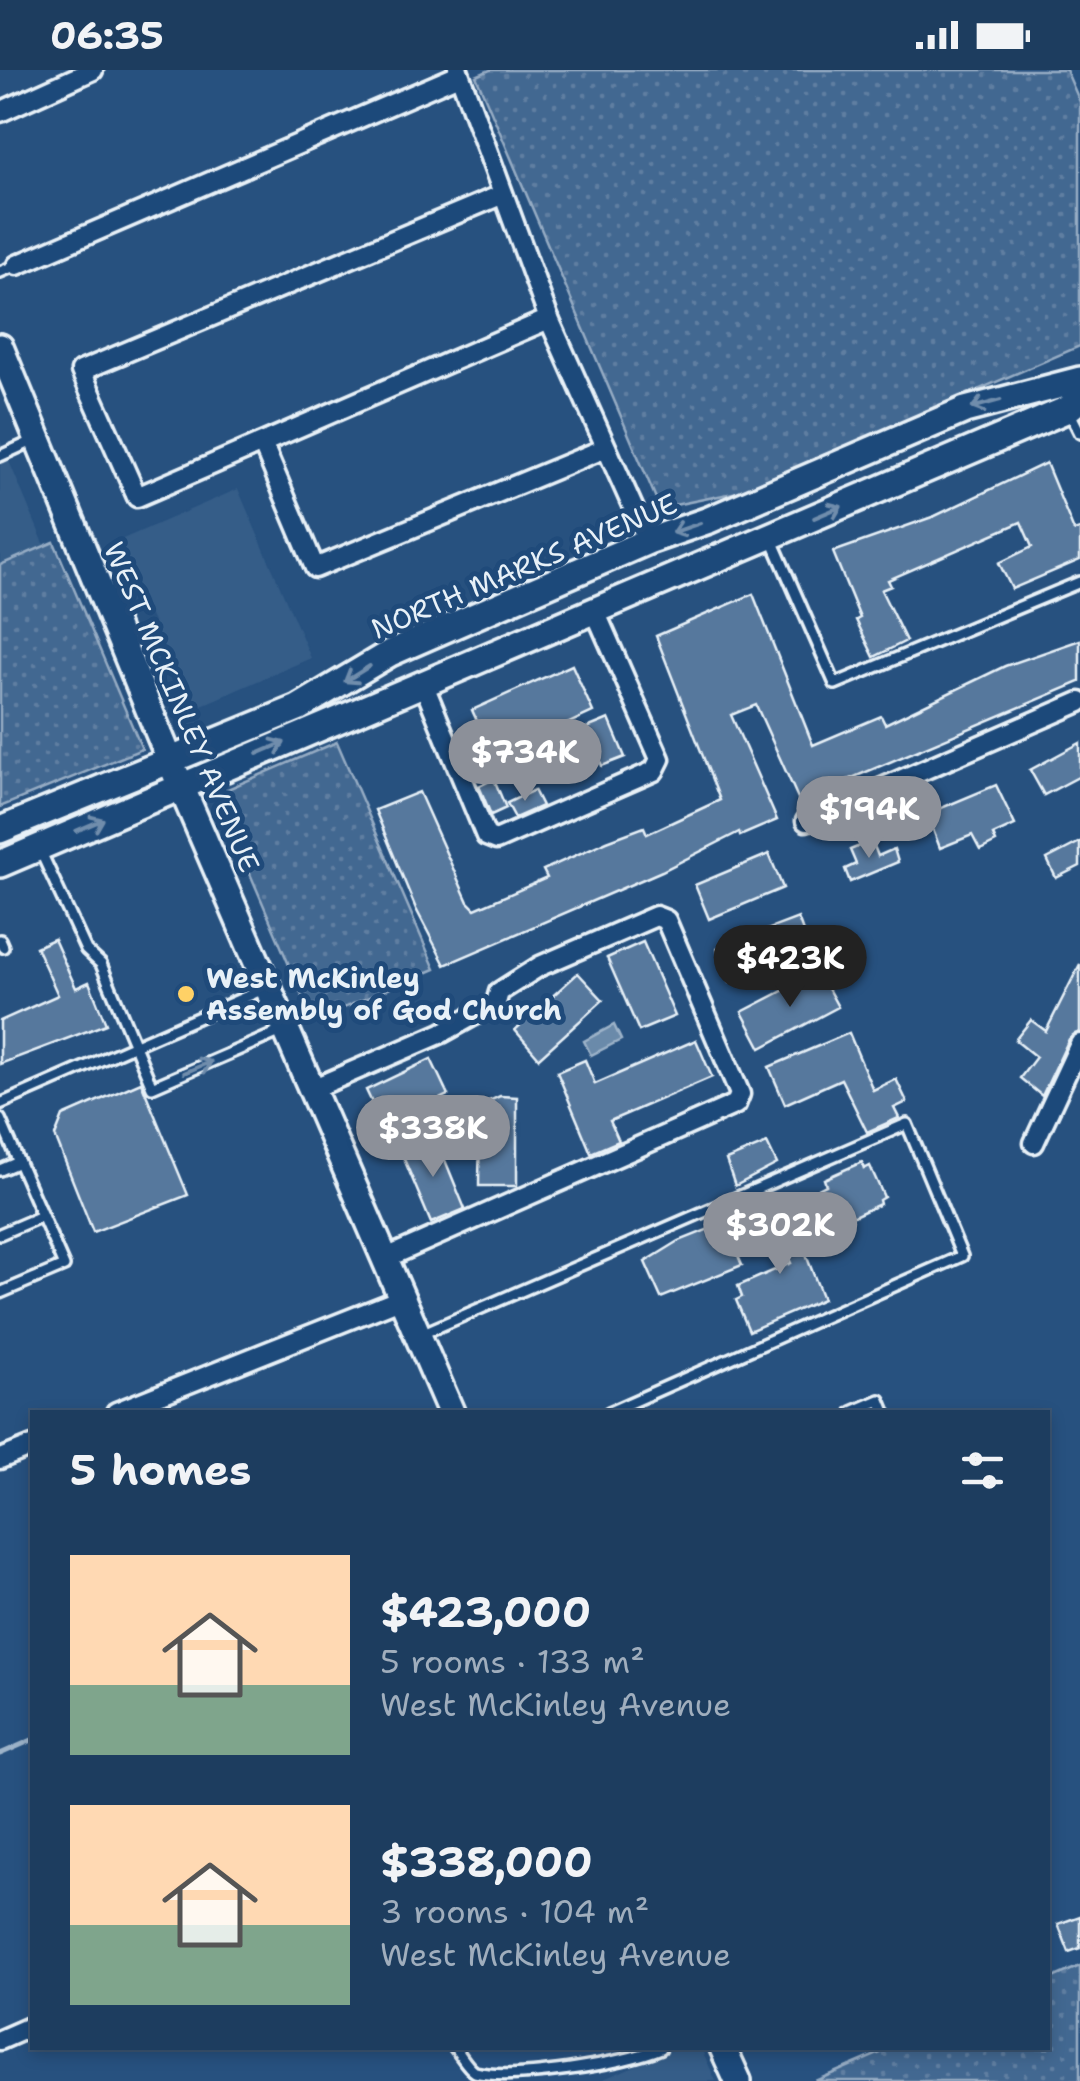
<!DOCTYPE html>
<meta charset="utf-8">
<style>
:root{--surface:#1d3d5f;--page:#254465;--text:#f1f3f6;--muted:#a0aebd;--line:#3b5674;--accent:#8c9099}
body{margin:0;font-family:"Shantell Sans",sans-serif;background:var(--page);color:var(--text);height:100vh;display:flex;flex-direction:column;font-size:38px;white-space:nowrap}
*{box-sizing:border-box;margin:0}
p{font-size:32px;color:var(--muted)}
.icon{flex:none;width:55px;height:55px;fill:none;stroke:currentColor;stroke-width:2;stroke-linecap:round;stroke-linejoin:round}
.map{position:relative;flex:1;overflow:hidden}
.side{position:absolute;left:30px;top:1340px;width:1020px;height:640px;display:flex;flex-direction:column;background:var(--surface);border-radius:0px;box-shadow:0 5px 15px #0003,0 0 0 2px var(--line)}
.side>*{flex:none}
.price{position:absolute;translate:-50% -85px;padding:0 22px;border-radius:35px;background:var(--accent);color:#fff;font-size:32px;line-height:65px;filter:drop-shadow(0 2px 5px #0008)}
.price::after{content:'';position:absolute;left:50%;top:60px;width:30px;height:22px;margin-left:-15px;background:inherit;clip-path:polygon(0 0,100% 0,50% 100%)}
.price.on{background:#222;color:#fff}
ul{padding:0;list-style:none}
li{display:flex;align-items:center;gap:30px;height:250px;padding:0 40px}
li span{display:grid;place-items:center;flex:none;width:280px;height:200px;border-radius:0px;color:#555}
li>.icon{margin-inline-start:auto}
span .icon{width:120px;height:120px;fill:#fffc;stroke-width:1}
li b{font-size:42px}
h2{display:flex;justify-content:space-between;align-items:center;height:120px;padding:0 40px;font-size:42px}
.status{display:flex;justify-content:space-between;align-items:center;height:70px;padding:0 50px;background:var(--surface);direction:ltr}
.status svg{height:28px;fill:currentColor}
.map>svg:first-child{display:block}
.built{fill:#355d88}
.grass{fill:url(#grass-dots);stroke:#96acc4;stroke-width:2.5}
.water{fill:url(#water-ripples);stroke:#9db3c9;stroke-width:2.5}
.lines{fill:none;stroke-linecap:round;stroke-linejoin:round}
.stream{stroke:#9db3c9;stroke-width:5}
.building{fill:#57789d;stroke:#e8f1f8;stroke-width:2.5}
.lane-casing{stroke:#e8f1f8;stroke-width:16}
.street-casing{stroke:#e8f1f8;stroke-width:25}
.secondary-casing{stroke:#e8f1f8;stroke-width:32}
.lane{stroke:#1f4a7a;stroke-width:9}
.street{stroke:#1f4a7a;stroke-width:18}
.secondary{stroke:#1f4a7a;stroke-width:25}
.oneway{stroke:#6f8dac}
.poi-dot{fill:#ffd166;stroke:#1f4a7a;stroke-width:4}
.labels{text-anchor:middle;stroke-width:10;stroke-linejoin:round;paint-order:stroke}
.street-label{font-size:28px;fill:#e8f1f8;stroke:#1f4a7a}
.poi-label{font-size:28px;font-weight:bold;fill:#e8f1f8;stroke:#1f4a7a;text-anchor:start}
</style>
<div class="status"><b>06:35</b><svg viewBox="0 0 49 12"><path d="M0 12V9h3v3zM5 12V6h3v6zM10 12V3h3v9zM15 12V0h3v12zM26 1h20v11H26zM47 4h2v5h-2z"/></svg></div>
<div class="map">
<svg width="1080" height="2011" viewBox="0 0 1080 2011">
<defs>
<pattern id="grass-dots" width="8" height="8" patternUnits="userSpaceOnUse" patternTransform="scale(2.5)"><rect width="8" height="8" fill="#436891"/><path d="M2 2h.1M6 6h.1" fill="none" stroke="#5e7ea1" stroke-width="1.8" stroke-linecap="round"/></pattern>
<pattern id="water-ripples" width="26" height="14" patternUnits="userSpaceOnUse" patternTransform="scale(2.5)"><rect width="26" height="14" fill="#6b8aaa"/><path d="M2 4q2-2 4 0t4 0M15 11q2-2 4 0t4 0" fill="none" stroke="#5e7388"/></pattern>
</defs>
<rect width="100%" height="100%" fill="#27517f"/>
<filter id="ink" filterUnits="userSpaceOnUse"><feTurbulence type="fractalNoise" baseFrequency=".01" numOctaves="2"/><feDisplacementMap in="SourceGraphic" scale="20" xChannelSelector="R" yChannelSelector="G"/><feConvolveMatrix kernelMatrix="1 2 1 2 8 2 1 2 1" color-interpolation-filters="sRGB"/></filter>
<g filter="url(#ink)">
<g class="built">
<path d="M0,370L45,476L0,495Z"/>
<path d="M238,419L311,588L202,635L186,629L118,471Z"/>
<path d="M677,1978H701L716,2011H599Z"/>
</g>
<g class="grass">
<path d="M490,0H1066L1080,32V276L743,421L660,438L476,6Z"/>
<path d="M54,472L142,679L0,737V495Z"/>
<path d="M337,672L435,899L313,951L216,724Z"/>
<path d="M1080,1896V2011H815L892,1978H1048V1910Z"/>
</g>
<path class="water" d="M614,955L621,970L591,985L584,971Z"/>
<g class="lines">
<path class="stream" d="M0,1684L32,1670"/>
</g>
<g class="building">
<path d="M1046,393L1074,461L1080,459V490L1012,519L999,493L1032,477L1021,452L888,510L891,516L881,520L906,571L874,587L856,550L860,548L833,482L935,446Z"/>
<path d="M753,524L813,675L881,646L885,654L1005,596L1080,570V612L840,713L842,718L801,735L756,635L731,645L777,750L740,766L739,762L662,801L445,895L416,839L375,740L419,722L468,832L475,839L547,808L543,800L607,771L644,757L647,764L720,730L656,566Z"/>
<path d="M572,595L593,642L515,678L520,689L499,699L472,640Z"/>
<path d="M609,649L625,687L602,696L587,658Z"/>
<path d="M1080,673V706L1044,725L1030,700Z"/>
<path d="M494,709L506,738L491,745L479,716Z"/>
<path d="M996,715L1015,755L993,765L996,772L980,780L972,765L940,778L927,744Z"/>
<path d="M534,720L542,736L515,748L507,733Z"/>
<path d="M872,771L878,786L894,779L898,792L850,812L845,799L856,794L850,780Z"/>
<path d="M1080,772V796L1056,808L1047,789Z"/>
<path d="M769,784L783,818L709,849L695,815Z"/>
<path d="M798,848L810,881L730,912L717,879Z"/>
<path d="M54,869L76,918L89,912L106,954L0,994V951L58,925L36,877Z"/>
<path d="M643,872L675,946L639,961L607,888Z"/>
<path d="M1080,894V962L1069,969L1042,1026L1020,1008L1036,987L1015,970L1031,950L1046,961Z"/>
<path d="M819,902L838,937L761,978L742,942Z"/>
<path d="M578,903L603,930L539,988L515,960Z"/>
<path d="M849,963L873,1020L896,1009L907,1032L894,1038L899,1048L867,1062L841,1009L785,1034L769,997Z"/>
<path d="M696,970L712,1007L610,1051L619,1071L591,1083L557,1002L585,990L595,1014Z"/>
<path d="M431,989L448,1025L383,1056L366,1020Z"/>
<path d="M141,1012L188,1125L93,1162L55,1066L63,1046Z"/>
<path d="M500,1026L517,1027V1116H479L480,1035Z"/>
<path d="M436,1068L465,1139L431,1153L401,1082Z"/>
<path d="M767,1073L777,1094L735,1116L726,1090Z"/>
<path d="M862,1092L864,1099L870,1096L884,1127L879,1130L880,1134L843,1151L839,1142L830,1146L818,1119L826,1115L824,1109Z"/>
<path d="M785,1130L823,1229L749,1261L736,1230L742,1227L738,1216L791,1193L779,1163L771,1166L760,1141Z"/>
<path d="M724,1153L742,1195L661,1228L645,1192L679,1171Z"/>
<path d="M1080,1846V1878L1069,1882L1058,1854Z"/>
</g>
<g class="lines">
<g class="lane-casing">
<g id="lane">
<path d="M0,202L17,195"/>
<path d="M1069,341L1080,363"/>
<path d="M0,386L35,370"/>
<path d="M772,470L835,614L1080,512"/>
<path d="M39,778L86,880L101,894L152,1017L284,960"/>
<path d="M0,870L3,877"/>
<path d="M0,1034L266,918"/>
<path d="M0,1049L64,1196L0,1223"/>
<path d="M0,1100L19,1092"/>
<path d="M0,1164L42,1146"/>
<path d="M419,1265L907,1054L962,1186L609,1342"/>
<path d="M852,1342L880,1330L885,1342"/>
<path d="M455,1978C461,1985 467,1997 475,2002C513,2011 622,1994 661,1978"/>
</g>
</g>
<g class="street-casing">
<g id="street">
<path d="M458,0L549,249L648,471"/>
<path d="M0,42L93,0"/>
<path d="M501,125L81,301L137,427L549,249"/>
<path d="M17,195L459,5"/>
<path d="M263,375L315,498L606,378"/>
<path d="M423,613L486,766L496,770L654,701L660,689L595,541"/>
<path d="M806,751L1080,632"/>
<path d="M312,1019L442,963L496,933L499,922L540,896L656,846L666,850L740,1024L736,1034L386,1188"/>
<path d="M1034,1073L1080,974"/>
<path d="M116,1342L403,1228"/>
<path d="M0,1389L32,1376"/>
<path d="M0,1970L32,1956"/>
</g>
</g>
<g class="secondary-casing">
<g id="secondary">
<path d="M0,277L171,693L451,1342"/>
<path d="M0,760L298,638L390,583L648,471L709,450L965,340L1080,310"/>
<path d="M0,794L1068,339L1080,329"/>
<path d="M723,1978L738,2011"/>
</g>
</g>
<use href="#lane" class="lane"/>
<use href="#street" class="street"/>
<use href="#secondary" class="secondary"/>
</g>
<defs><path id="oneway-shaft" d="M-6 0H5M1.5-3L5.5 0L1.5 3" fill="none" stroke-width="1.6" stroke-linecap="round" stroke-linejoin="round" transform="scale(2.5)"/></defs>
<g class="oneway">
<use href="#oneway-shaft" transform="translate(986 334) rotate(165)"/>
<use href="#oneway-shaft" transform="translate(828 442) rotate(-23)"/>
<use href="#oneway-shaft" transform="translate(686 458) rotate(161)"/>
<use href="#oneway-shaft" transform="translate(357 604) rotate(148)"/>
<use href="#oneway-shaft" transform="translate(271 678) rotate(-23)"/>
<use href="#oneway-shaft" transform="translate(90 755) rotate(-23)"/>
<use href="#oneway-shaft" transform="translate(198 997) rotate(-23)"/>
</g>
</g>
<circle class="poi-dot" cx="186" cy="924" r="10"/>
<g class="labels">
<g class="street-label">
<text transform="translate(524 496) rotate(-23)" y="10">NORTH MARKS AVENUE</text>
<text transform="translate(182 637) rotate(67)" y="10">WEST MCKINLEY AVENUE</text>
</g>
<g class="poi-label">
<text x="206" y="918">West McKinley<tspan x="206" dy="32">Assembly of God Church</tspan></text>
</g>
</g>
</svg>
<b class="price" style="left:525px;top:734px">$734K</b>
<b class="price" style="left:869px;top:791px">$194K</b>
<b class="price on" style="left:790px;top:940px">$423K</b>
<b class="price" style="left:433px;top:1110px">$338K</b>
<b class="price" style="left:780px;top:1207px">$302K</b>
<section class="side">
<h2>5 homes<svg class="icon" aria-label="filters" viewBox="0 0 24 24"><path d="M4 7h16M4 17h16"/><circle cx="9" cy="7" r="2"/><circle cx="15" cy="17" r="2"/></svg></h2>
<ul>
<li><span style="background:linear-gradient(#ffd9b3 65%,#7fa58c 0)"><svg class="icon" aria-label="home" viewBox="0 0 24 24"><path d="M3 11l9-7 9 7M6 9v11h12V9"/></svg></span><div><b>$423,000</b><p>5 rooms · 133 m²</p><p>West McKinley Avenue</p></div></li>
<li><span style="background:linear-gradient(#ffd9b3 60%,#7fa58c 0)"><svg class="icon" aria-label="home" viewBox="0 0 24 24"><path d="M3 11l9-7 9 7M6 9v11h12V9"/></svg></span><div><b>$338,000</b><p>3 rooms · 104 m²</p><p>West McKinley Avenue</p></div></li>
</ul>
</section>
</div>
